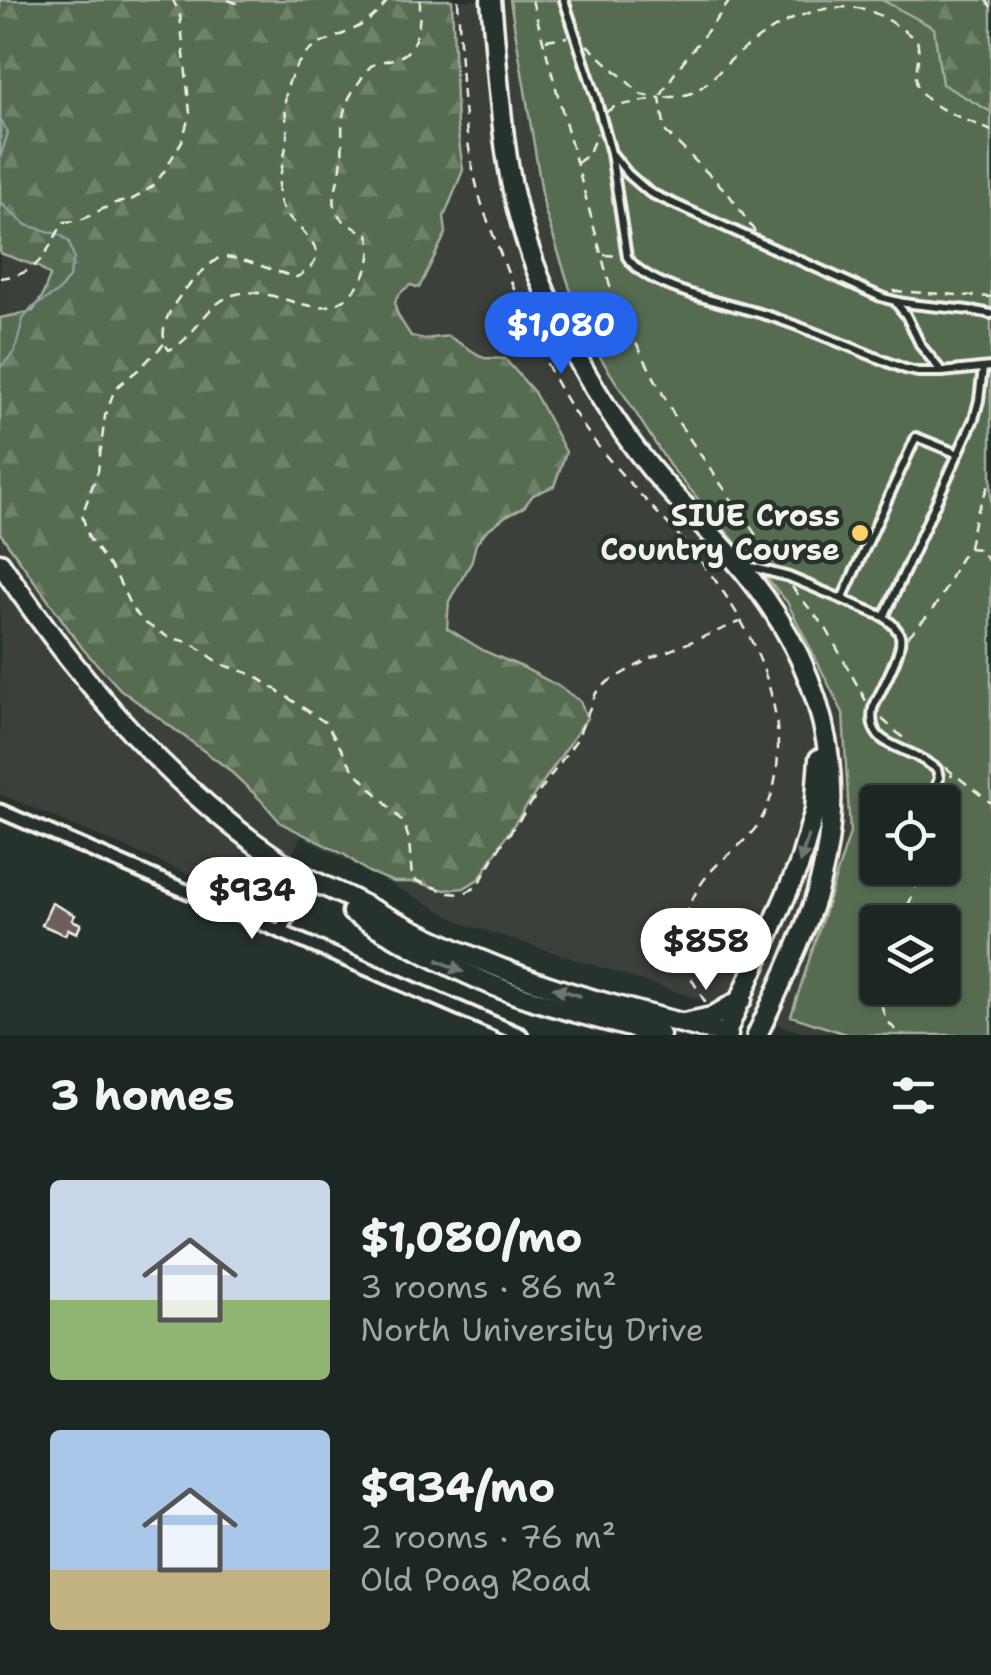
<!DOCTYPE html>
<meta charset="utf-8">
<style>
:root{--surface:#1c2622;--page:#252e2a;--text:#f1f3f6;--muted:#a0a5a5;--line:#3a4340;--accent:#2563eb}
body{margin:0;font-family:"Shantell Sans",sans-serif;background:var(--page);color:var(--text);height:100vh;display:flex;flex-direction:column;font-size:38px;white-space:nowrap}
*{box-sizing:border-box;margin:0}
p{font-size:32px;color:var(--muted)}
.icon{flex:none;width:55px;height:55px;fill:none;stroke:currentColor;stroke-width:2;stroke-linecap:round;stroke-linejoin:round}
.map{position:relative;height:1035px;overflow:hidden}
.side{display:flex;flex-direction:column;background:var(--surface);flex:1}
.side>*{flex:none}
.buttons{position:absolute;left:860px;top:785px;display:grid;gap:20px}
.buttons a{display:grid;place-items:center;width:100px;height:100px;border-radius:10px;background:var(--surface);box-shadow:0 2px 8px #0004,0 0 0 2px var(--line);font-size:50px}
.price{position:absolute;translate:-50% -85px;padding:0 22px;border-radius:35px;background:#fff;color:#222;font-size:32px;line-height:65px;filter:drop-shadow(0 2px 5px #0008)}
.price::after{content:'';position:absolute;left:50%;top:60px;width:30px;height:22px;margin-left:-15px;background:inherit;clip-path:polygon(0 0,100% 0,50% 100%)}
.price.selected{background:var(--accent);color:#fff}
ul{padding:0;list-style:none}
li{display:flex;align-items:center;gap:30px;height:250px;padding:0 50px}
li span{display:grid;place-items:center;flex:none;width:280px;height:200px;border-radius:10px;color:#555}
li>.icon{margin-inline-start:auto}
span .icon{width:120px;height:120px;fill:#fffc;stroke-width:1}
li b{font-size:42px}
h2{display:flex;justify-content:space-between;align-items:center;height:120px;padding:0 50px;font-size:42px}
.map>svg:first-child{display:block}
.built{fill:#3b403b;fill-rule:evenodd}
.forest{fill:url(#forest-firs);stroke:#a5ae9c;stroke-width:2.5}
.pitch{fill:#566c51;stroke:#a5ae9c;stroke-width:2.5;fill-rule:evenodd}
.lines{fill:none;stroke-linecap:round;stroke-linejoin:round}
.stream{stroke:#909fa2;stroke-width:2.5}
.building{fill:#6d605c;stroke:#f4f1e8;stroke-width:2.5}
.service-casing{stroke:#f4f1e8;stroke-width:14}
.minor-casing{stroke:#f4f1e8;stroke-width:19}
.secondary-casing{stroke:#f4f1e8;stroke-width:25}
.primary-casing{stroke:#f4f1e8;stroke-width:25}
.path{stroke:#f4f1e8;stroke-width:2.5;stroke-dasharray:10 8;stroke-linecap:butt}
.service{stroke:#26332d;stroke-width:6}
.minor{stroke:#26332d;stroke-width:11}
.secondary{stroke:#26332d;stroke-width:18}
.primary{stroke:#26332d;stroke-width:18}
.oneway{fill:#6e766e}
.poi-dot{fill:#ffd166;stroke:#26332d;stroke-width:4}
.labels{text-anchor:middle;stroke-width:9;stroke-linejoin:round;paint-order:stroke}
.poi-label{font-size:30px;font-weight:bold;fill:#f4f1e8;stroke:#26332d;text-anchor:end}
</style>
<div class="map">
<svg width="991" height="1035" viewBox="0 0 991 1035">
<defs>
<pattern id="forest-firs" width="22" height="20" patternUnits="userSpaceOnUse" patternTransform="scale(2.5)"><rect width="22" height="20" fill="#566c51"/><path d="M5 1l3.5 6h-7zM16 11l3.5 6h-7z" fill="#6f816a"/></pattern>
</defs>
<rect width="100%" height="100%" fill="#26332d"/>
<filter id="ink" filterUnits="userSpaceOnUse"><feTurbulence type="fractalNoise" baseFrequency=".01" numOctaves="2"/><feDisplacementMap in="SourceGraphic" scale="20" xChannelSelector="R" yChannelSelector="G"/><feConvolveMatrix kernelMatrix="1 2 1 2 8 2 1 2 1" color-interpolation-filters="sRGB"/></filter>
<g filter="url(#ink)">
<path class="built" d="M0,0H991V1035H811L465,924L301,836L266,907L0,794ZM878,802H942V868H878ZM878,922H942V988H878Z"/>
<g class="forest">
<path d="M0,0H452L457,126L463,170L444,217L446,233L419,288L411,285C383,301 398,315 411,336L425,339L448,336L484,358L505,359L534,392L566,452L554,486L533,495L524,507L506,516L486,531L476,544L471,563L449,601L447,628L484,651L522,667L560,687L580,701L587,718L506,836L480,878L464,888L445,890L416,882H394L368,872L345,855L281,823L260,799L227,768L121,690L83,649L0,533V318L33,311L42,297L50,276L39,267L0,253Z"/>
<path d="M856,0H991V124L951,109Z"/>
</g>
<path class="pitch" d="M510,0H882L934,28L942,84L991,112V1035H849L791,1016L850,833L843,713L787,602L669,465L584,332L545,211ZM878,802H942V868H878ZM878,922H942V988H878Z"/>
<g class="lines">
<g class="stream">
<path d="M0,118L8,133L0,158"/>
<path d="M0,200L6,208L26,225L61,235L69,242L74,258L69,277L59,291L32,308L23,319L15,351L0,368"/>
</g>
</g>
<path class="building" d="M52,903L75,915L72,920L81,924L77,933L68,929L65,935L42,925Z"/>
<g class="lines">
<g class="service-casing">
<g id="service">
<path d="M564,0L596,98L611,153L627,257C650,292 736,304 775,318C819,333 862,352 905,369L918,372H942"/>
<path d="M613,155L628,174L650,193L881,297C916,309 954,305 991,314"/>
<path d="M897,304L906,315L921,346L942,372L991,367"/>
<path d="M748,566L789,577L884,617L974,419L979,400L983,368"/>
<path d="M842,599L916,437L956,453"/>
<path d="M884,617C890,622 898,628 900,636C904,651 879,693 873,708C867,741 892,744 914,755C922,759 930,764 937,769L939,778L932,797"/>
</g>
</g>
<g class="minor-casing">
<g id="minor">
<path d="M0,811L521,1035"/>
<path d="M281,931L308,878"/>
</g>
</g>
<g class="secondary-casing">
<g id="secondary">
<path d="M491,0C496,52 499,106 507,158C518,235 549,310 588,377C607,409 628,441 652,470C683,507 719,539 749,577C831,680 855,800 806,924C791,962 774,999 757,1035"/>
<path d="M684,1023L712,1017L742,999"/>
<path d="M725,1035L799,865L815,810L819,759"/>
</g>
</g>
<g class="primary-casing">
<g id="primary">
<path d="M0,563C81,683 179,800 304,876C319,885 336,891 352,899C414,932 479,962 546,985C605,1005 667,1019 728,1035"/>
<path d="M352,912C405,944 460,974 518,995C565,1011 612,1022 660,1035"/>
</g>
</g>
<g class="path">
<path d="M228,0L236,3L240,0"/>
<path d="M388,0C369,26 352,30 324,42C300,51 285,80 285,105C285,115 288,125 287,136C286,151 282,167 279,182C278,192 279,203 285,212C301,234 340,253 297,277C271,272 247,257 220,257C198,272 147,322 169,350C196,339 203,305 233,295C278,280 327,339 362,279C370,265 373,250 368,234C357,229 342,223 337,212C330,199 339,180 341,167C346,133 334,117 357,85C361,80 366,70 371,66C382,59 398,61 407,52C420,38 420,17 420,0"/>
<path d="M458,0C462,73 461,140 484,211C513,285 539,364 586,430C614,469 648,502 681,538C720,581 757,638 771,694C782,736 782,789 757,826C746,841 732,851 719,863C689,891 674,933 689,973C694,985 702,995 707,1006"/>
<path d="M532,0L614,301L676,419L776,564"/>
<path d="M730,0C708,34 678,62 660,98C670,97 682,97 691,93C706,87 720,70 732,59C768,28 814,0 864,9C884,15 900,28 917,40C921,57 916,63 916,79C916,106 971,120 991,131"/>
<path d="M986,0L991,7"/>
<path d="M546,40L567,37"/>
<path d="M587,45L642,95L660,98L665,131L728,193L755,232"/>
<path d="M606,112L616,106L655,99"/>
<path d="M577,163L588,155L597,133"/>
<path d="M604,255L621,256"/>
<path d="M0,278C41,274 44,254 64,222L79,221L115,203L129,201L140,195L153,186L163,173L182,141L190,113L180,15L173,0"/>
<path d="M893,291L991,297"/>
<path d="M526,316L541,311"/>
<path d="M164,344L138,370L119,385L113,394L105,416L98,471L82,515L89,538L117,577L132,609L145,623L168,637L192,643L221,664L254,675L326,723L353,769L404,823L409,840L412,879L449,893L462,894L477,887L502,844L577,739L596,693L609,681L651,658L740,622"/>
<path d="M969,547L975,517L991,479"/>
<path d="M792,587L827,630L866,701"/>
<path d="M908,637C919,624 932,613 940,598C951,582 955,561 969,548L979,549L991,564"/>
<path d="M882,719L909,743"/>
<path d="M945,767L991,803"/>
<path d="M942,812L952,774"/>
<path d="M901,922L924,868"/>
<path d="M881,988C880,1009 884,1022 902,1035"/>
</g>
<use href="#service" class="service"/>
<use href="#minor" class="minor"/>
<use href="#secondary" class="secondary"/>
<use href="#primary" class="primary"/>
</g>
<defs><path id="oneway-solid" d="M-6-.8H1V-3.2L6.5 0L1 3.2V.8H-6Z" transform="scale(2.5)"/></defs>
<g class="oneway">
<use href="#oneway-solid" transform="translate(804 849) rotate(108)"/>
<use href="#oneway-solid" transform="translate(450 966) rotate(25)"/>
<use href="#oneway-solid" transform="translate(567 992) rotate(-163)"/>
</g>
</g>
<circle class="poi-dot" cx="860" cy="533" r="10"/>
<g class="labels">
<g class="poi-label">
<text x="840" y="526">SIUE Cross<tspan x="840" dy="34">Country Course</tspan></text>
</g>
</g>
</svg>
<div class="buttons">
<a><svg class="icon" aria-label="locate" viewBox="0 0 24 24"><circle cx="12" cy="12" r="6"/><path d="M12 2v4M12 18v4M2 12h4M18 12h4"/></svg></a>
<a><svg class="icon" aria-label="layers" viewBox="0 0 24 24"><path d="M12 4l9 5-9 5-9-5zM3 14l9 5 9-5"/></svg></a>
</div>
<b class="price selected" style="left:561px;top:377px">$1,080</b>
<b class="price" style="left:252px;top:942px">$934</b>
<b class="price" style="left:706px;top:993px">$858</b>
</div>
<section class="side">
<h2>3 homes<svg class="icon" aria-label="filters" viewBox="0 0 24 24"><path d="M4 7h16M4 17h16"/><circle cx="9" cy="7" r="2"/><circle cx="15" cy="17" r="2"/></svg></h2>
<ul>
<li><span style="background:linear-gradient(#c9d6e8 60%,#8fb573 0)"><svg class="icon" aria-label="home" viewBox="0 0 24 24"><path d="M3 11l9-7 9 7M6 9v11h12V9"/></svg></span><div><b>$1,080/mo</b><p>3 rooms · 86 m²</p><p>North University Drive</p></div></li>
<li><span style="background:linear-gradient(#a9c7e8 70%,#c2b280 0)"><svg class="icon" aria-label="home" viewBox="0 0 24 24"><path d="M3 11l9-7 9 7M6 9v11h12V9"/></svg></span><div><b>$934/mo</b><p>2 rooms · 76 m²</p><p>Old Poag Road</p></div></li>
</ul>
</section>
